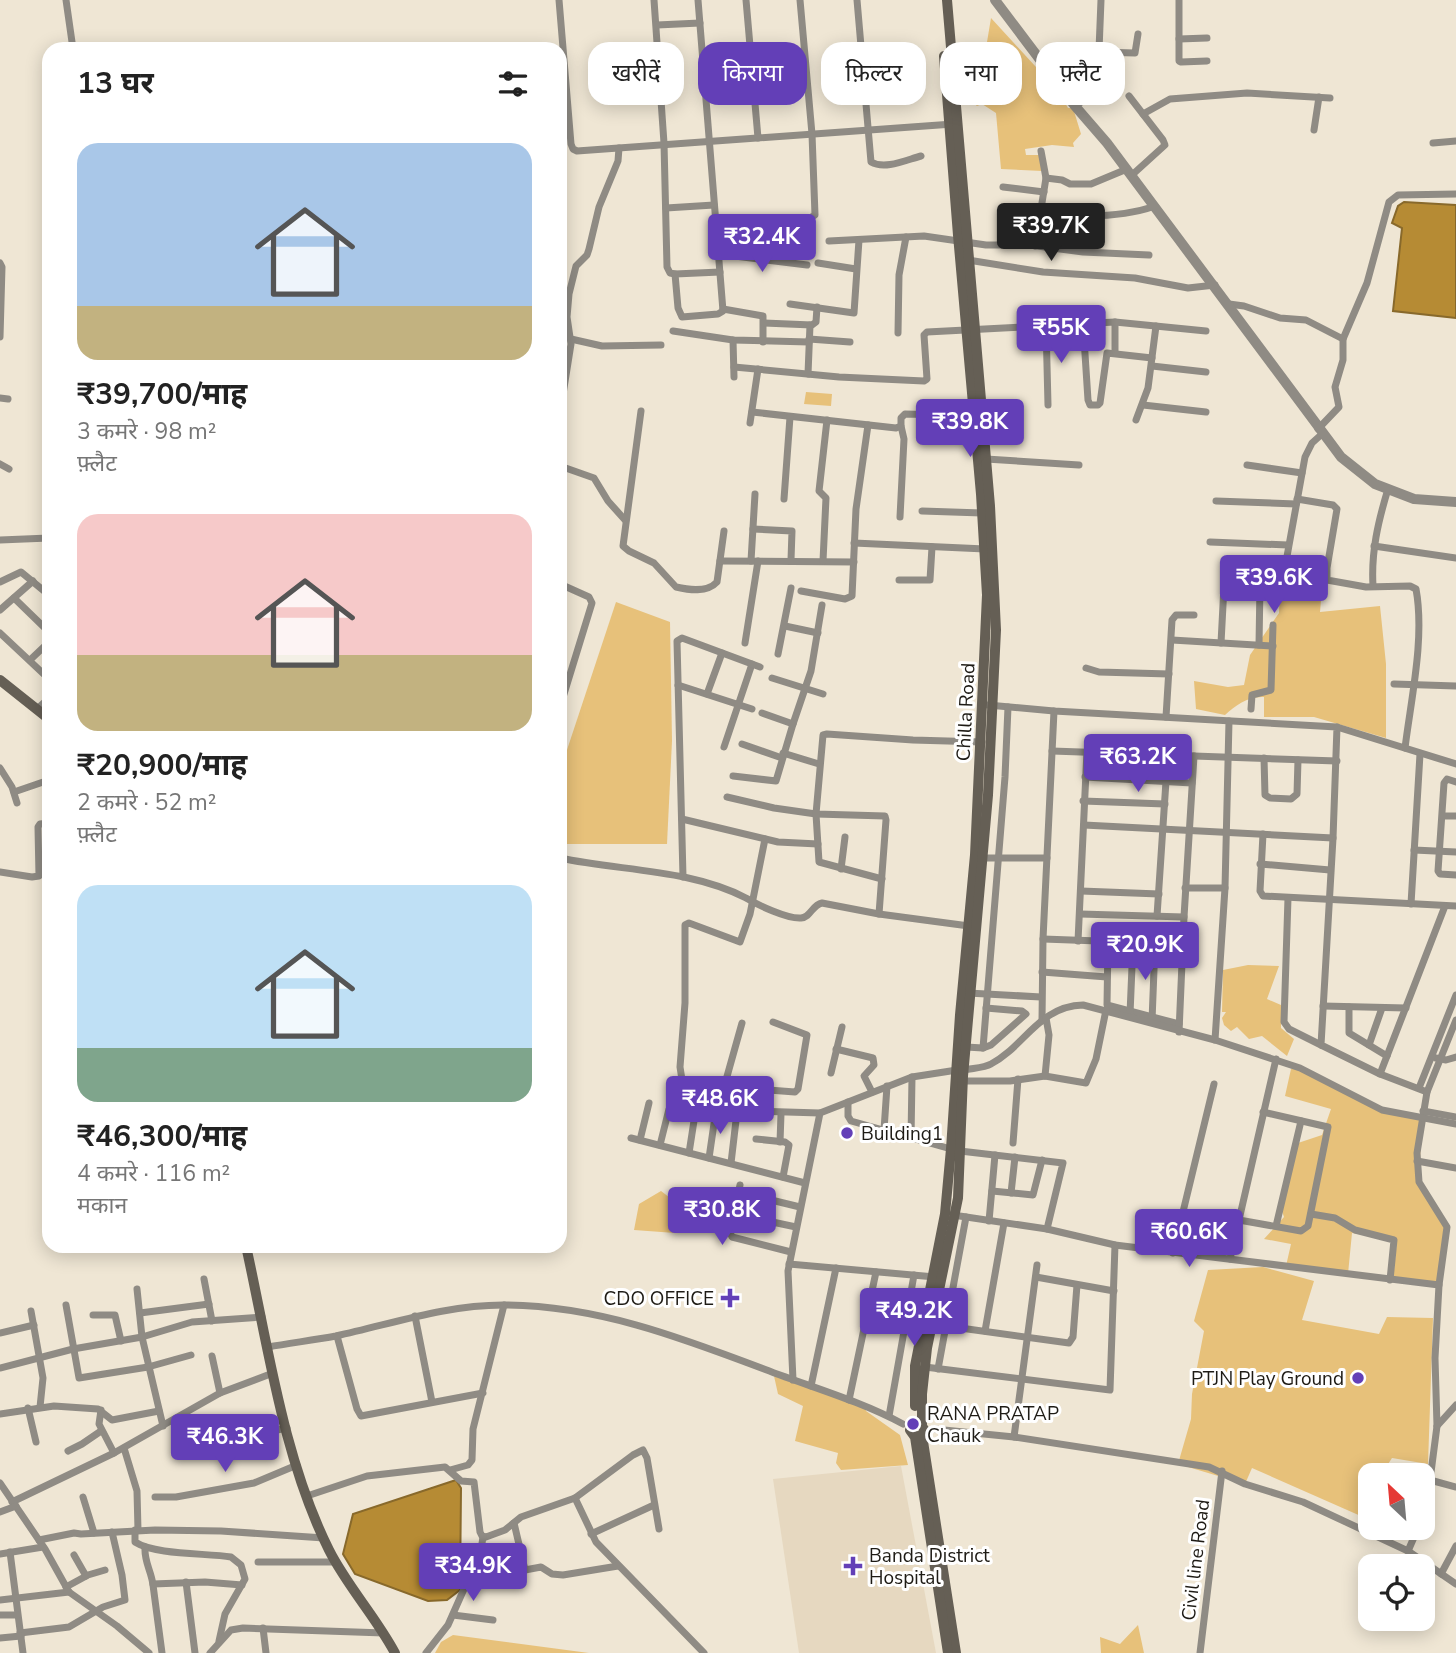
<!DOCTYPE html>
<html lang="hi">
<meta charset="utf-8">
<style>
:root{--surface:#fff;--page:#f6f6f6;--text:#222;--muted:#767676;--accent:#633fb7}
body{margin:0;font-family:"Nunito Sans","Noto Sans Devanagari",sans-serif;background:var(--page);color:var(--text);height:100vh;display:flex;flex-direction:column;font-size:26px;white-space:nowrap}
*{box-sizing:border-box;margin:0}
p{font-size:23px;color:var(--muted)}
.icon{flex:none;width:38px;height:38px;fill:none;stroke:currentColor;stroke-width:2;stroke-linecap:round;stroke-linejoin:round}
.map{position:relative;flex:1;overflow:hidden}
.sheet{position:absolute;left:42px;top:42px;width:525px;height:1211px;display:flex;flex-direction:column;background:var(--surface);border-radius:21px;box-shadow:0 4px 18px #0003}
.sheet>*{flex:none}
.banner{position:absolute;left:588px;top:42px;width:665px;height:63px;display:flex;gap:14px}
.needle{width:46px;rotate:334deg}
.tools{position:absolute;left:1358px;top:1463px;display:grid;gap:14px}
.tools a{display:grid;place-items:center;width:77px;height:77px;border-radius:14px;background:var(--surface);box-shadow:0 4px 18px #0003;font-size:35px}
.price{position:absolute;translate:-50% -60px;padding:0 16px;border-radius:7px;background:var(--accent);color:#fff;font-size:23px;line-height:46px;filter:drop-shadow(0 2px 4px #0008)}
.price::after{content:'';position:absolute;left:50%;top:42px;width:21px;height:16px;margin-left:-10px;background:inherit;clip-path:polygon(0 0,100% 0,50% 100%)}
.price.current{background:#222;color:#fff}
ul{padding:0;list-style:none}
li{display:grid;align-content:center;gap:14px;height:371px;padding:0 35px}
li span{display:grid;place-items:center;height:217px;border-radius:21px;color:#555}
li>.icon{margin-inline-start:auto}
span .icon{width:126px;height:126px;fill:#fffc;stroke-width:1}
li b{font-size:30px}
h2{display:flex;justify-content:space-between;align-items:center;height:84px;padding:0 35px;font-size:30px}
.tag{padding:0 24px;border-radius:21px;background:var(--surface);box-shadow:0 4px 18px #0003;font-size:24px;line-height:63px}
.tag.current{background:var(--accent);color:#fff}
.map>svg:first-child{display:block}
.built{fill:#e6d8c0}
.green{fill:#e7c17a}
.water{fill:#b68b34;stroke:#88692b;stroke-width:2}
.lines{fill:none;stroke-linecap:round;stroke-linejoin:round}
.minor{stroke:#8f8b84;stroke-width:7}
.tertiary{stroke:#8f8b84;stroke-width:10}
.secondary{stroke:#655f55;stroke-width:10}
.poi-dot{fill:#633fb7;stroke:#fff;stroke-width:2.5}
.labels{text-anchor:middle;stroke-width:6;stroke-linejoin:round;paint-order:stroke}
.street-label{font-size:19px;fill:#1e1b15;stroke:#fff}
.poi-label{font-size:19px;fill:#1e1b15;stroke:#fff;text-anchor:start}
</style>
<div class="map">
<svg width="1456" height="1653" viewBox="0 0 1456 1653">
<rect width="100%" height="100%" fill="#efe6d4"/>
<path class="built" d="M901,1466L936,1653H799L773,1479Z"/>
<g class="green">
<path d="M991,18L1058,91L1068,108H1073L1081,134L1073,143L1074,147L1052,145L1025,149L1026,155H1040L1042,171L1001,169L996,113L982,104L977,106L970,100H964L961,93L985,92L983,66Z"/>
<path d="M806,392L832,394L831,406L804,404Z"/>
<path d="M1280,589H1322L1320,612L1380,606L1386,664V738L1314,717H1264V697C1248,696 1236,705 1225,715L1196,709L1194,681L1228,687L1244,685L1250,655L1279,613Z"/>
<path d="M616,602L670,622L672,741L667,844H560V771Z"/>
<path d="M1134,950L1153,951L1154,969L1133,968Z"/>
<path d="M1248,965L1279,966L1267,999L1281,1005V1028L1294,1039L1287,1056L1262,1036L1249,1039L1237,1027L1231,1031L1224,1025L1222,1018L1226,1012H1222L1223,970Z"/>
<path d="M1291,1069H1297L1382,1110L1422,1118L1419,1182L1447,1227L1439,1285L1393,1280L1397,1240L1352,1233L1348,1274L1286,1266L1291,1244L1264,1239L1284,1217L1281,1208L1298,1143L1322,1135L1331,1109L1285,1096Z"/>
<path d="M661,1191L690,1213L692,1221L675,1222V1233L634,1230L639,1204Z"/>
<path d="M1263,1267L1314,1281L1302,1320L1379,1334L1387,1317L1433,1318L1428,1464L1392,1458L1381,1475H1370V1502L1363,1517L1252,1468L1245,1484L1178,1464L1191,1419L1192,1394L1204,1331L1194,1321L1208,1270Z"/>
<path d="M774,1376L865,1406L866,1411L900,1435L908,1465L841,1470L836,1463L838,1453L795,1441L803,1406L778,1394Z"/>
<path d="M1138,1625L1144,1653H1101L1100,1637L1120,1644Z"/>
<path d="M453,1635L589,1653H435L441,1642Z"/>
</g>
<g class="water">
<path d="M1404,202L1456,205V318L1393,311L1402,228L1392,223L1398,206Z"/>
<path d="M456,1480L461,1488L460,1590L447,1600L428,1601L355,1574L343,1554L353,1514Z"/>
</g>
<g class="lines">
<g class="minor">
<path d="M66,0L73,49"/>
<path d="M559,0L571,144L573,149L577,151L953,124"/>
<path d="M654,0L664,143L667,267L670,273L675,274L720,272"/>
<path d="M746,0L758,138"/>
<path d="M857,0L871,162C885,170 906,160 921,156"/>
<path d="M1179,0V61L1181,62L1207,61"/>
<path d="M657,25L700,23"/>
<path d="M1179,39L1207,38"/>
<path d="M1099,52L1135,53L1138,34"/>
<path d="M1129,96L1163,140L1165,145L1132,175"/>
<path d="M1075,106L1101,89L1107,70L1099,50L1101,0"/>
<path d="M1143,114L1170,99L1247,93L1330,98"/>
<path d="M1314,130L1319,97"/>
<path d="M1433,143L1456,141"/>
<path d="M1046,178L1062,180L1070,184H1091L1127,169"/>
<path d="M1003,187L1044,192"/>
<path d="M666,208L714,205"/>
<path d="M1065,215C1095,217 1127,216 1155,206"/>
<path d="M716,224L810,218L815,215L812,134L800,0"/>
<path d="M829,241L924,236L986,245H1030L1083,252L1149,255"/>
<path d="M1035,246L1046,178L1041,151"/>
<path d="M719,256H735L807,265"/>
<path d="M968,260L1043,272L1135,278L1188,288L1215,285"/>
<path d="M0,263L2,267L0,337"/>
<path d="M818,263L856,269"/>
<path d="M675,274L678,308L682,317L718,314L723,311L698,0"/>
<path d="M790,304L854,313L859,240"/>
<path d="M1229,304L1244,306L1280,318L1306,320L1343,339"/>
<path d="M723,309L763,316V342"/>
<path d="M1115,322V353"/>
<path d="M764,323L812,325L816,322L817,307"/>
<path d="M1083,323L1088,400L1090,405H1098L1100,403L1107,353L1152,358"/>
<path d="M1046,325L1048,405"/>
<path d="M673,331L733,340L809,342"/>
<path d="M898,333L899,275L906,237"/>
<path d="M571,339L602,346L661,345"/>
<path d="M809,339L850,342"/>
<path d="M733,340L734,377"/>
<path d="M1152,366L1206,372"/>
<path d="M734,367L839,377L924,381L927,379L924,335L927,332L1115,322L1206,331"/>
<path d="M808,374L810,325"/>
<path d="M0,398L8,399"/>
<path d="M1143,405L1206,412"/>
<path d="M641,411L623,546L629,551L654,563L676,587C689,590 707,593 717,582L724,531"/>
<path d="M752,412L896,428L901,426V418L905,414L978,416"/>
<path d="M560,413L571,344L567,317L569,294L576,266L587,255L589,249L599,207L618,161L619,148"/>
<path d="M1136,420L1148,388L1156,326"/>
<path d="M750,423L758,369"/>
<path d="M1318,429L1339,407L1335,387L1343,360V339L1367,283L1389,202L1398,195L1456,194"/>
<path d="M986,459L1079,465"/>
<path d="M0,464L9,469"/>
<path d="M1247,465L1302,473"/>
<path d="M560,466L594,478L608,501L625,520"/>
<path d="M784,499L790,417"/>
<path d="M1297,499L1333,505L1337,509L1327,568V580L1366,587L1410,586L1416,589C1425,638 1411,699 1405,748"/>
<path d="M1216,501L1296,504"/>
<path d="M922,511L982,513"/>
<path d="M900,517L904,439L901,426"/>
<path d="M753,529L792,531L791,560"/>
<path d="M0,540L49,538"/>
<path d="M1210,542L1288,545"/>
<path d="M854,543L985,549"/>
<path d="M1374,546L1456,558"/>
<path d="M720,561L854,562"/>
<path d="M751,561L755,494"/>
<path d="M823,561L826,498L819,491L827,420"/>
<path d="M899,580H930L932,547"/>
<path d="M0,582L21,572L49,595"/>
<path d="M560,584L589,597L592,603L560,707"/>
<path d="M1373,586C1371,552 1378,522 1388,489"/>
<path d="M801,591L845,599L852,596L856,509L868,425"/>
<path d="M14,598L49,632"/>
<path d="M0,610L33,581"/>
<path d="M785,626L818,633"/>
<path d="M0,633L49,679"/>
<path d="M1172,640L1273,646"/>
<path d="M745,643L758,561"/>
<path d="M1221,643L1224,586L1229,583L1276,586L1282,584L1305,457L1312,443L1322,434"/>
<path d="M1259,645L1260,585"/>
<path d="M778,654L791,588"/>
<path d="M30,660L49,642"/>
<path d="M1086,668L1099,672L1169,674"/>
<path d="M772,678L823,694"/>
<path d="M1394,684L1456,686"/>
<path d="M678,685L752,709"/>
<path d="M707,694L722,653"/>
<path d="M988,705L1054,711L1337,727L1333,838L1321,1045L1380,1074L1427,1092L1417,1153L1419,1182L1447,1227L1439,1285L1435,1358L1437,1426L1430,1480L1423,1511"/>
<path d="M37,709L49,698"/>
<path d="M1251,709L1252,695L1271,690L1273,625"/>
<path d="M762,713L793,724"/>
<path d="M1166,717L1172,620L1176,615H1194"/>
<path d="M1337,727L1456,764"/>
<path d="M742,744L782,758"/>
<path d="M724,747L752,664"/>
<path d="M1052,751L1337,761"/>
<path d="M783,753L819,764"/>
<path d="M1264,758L1265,795L1270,798L1291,799L1297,794L1298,760"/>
<path d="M0,768L12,787L17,803"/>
<path d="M733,776L776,781L793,724L811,671L822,605"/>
<path d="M1085,777L1192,783"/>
<path d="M1456,782L1447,779L1444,783L1438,871L1440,874L1456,875"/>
<path d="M14,792L49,780"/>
<path d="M727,797L774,808L816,814L885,816L886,820L879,914"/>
<path d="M1083,801L1165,804"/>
<path d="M1443,816H1456"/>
<path d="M682,819L778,842L818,844"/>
<path d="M1084,825L1333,838"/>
<path d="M1263,834L1260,891L1263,896L1456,906"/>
<path d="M765,839L750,914L740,942L689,923L685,925V1003L680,1067L683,1086L688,1101L696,1108L716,1110L820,1113"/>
<path d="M1414,850L1456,852"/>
<path d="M560,858C621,871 690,869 746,898C758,905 787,919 801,918C811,917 812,905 822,903L879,914L969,926"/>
<path d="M979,858H1047"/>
<path d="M1260,864L1330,870"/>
<path d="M841,869L845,837"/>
<path d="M0,872L32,877L39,876L38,827L40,824L49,823"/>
<path d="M683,877L677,641L682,638L760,667"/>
<path d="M882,879L819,862L816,814L823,735L827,734L913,740L982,742"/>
<path d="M1185,888H1225"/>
<path d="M1081,891L1159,894"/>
<path d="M1288,898L1284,1022L1289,1029L1321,1045"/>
<path d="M1411,904L1420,754"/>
<path d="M1080,914L1184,917"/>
<path d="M1157,916L1166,781"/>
<path d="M1043,939L1182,944"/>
<path d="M1078,941L1087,751"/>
<path d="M1108,942L1107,1005L1179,1024"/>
<path d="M1042,972L1107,977"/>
<path d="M968,993L1041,997"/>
<path d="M1323,1006L1406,1008"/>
<path d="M1349,1007V1033L1387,1056"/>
<path d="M1130,1014L1133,943"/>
<path d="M1042,1021L1043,939L1054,711"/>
<path d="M1152,1021L1155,944"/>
<path d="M742,1023L726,1080L754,1089L795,1092L798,1089L807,1035L773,1022"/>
<path d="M1179,1032L1184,917L1194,756"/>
<path d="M1215,1040L1225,888L1229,721"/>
<path d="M1369,1045L1382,1008"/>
<path d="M966,1047L983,1048L991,1045L1026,1014L1022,1011L986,1008"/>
<path d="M983,1048L1005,777L1008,707"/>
<path d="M836,1049L873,1058L874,1065L864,1076L872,1092"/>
<path d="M1436,1058L1446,1060L1456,1057"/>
<path d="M964,1070C973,1068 984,1068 991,1064C1024,1047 1039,1006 1083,1005L1215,1040L1300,1068L1382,1110L1456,1124"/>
<path d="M831,1073L842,1027"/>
<path d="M1380,1074L1445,906"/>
<path d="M1045,1076L1049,1035L1046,1018"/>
<path d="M963,1081H1010L1045,1076L1086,1083L1096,1059L1106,1010"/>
<path d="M1419,1088L1456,995"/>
<path d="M1427,1092L1456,1020"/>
<path d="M848,1102V1116L851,1121L951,1149"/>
<path d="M1423,1111L1456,1117"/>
<path d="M750,1113L754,1089"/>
<path d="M884,1130L887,1086"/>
<path d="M631,1138L805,1183"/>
<path d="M911,1138L912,1077"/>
<path d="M756,1139L785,1142L789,1145L783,1177"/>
<path d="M640,1140L649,1103"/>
<path d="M780,1142L781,1114"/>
<path d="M1013,1143L1018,1079"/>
<path d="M660,1145L669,1109"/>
<path d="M960,1151L1063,1163L1047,1229"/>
<path d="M689,1153L696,1108"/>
<path d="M709,1158L716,1110"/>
<path d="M1417,1161L1456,1168"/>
<path d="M731,1163L737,1112"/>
<path d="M740,1185L730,1232L732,1237L791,1252"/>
<path d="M992,1191L1033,1195L1042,1160"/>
<path d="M1011,1193L1015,1157"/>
<path d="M767,1199L800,1207"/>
<path d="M1311,1214L1335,1218L1355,1230L1394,1240L1390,1280"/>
<path d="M953,1215L1047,1229L1115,1245L1439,1285"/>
<path d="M763,1220L796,1227"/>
<path d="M1239,1220L1301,1231L1308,1226L1328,1127L1263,1112"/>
<path d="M989,1221L995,1155"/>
<path d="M1276,1226L1301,1121"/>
<path d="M1173,1253L1214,1084"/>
<path d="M1230,1259L1276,1059"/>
<path d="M789,1264L935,1277"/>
<path d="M1036,1277L1114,1291"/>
<path d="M204,1279L212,1321"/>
<path d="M137,1289L142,1337L163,1426"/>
<path d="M66,1305L79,1378L148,1367L191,1355"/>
<path d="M31,1311L43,1378L40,1407"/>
<path d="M140,1313L209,1304"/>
<path d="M93,1315H115L121,1341"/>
<path d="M415,1316L432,1402"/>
<path d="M946,1326L1069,1343L1073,1337L1077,1285"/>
<path d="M985,1331L1004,1223"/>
<path d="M0,1333L34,1325"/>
<path d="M337,1336L357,1409L361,1416L483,1393"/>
<path d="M268,1347C291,1343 314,1340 336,1336C392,1324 445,1305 503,1305C601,1305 690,1341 780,1375C821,1390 864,1403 903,1424"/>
<path d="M212,1356L220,1393"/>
<path d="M925,1367L1110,1390L1115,1245"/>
<path d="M0,1368L73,1349L142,1337L192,1322L262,1317"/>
<path d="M938,1369L966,1217"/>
<path d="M793,1380L788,1271L820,1113L912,1077L957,1070"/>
<path d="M811,1386L836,1268"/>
<path d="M849,1400L876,1272"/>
<path d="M28,1408L36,1442"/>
<path d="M101,1410L99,1424L114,1453"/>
<path d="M0,1414L54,1406L98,1409L112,1420L159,1411"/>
<path d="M889,1416L914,1275"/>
<path d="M1437,1426L1456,1405"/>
<path d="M934,1429L1014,1437L1209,1467L1245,1484L1303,1502L1408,1551L1456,1584"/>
<path d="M1014,1437L1037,1265"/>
<path d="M209,1444L287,1428"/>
<path d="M124,1448L137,1491L138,1530"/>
<path d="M68,1451L82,1444L101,1431"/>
<path d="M450,1470L468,1465L472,1460L473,1429L504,1305"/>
<path d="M1430,1480L1456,1487"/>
<path d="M0,1483L45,1549L69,1592L117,1626L149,1653"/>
<path d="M307,1496L367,1476L445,1467L461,1481L474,1482L480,1532L482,1536L486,1537L505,1530L521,1517L575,1498L633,1455L643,1450L647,1458L659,1529"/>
<path d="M83,1497L94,1533"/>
<path d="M155,1497H176L254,1483L297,1465"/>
<path d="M575,1498L596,1542L704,1653"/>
<path d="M12,1502L114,1453L220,1393L273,1373"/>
<path d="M0,1512L16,1506"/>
<path d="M514,1523L525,1570L541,1567L552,1574L563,1575L618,1566"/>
<path d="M135,1530V1542C155,1555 206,1553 231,1557L241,1565L245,1579L225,1614L219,1641"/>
<path d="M591,1534L654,1505"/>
<path d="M39,1540L74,1533L81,1534L155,1530L221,1531L324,1538"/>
<path d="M145,1547C144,1562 151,1570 153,1585C156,1608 159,1630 162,1653"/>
<path d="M1408,1551L1418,1528"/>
<path d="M10,1552L23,1653"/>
<path d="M0,1554L43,1547"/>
<path d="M74,1555L86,1576"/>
<path d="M258,1562H336"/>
<path d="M1441,1574L1456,1546"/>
<path d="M186,1582L195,1653"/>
<path d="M153,1584L205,1582L242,1585"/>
<path d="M66,1587L88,1575L105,1570"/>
<path d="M0,1600L69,1592"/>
<path d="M0,1615H17"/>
<path d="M453,1615L493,1620"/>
<path d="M263,1628L266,1653"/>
<path d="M20,1633L69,1627L103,1607L125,1600L122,1575L112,1532"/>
<path d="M0,1638L21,1636"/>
<path d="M210,1653L231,1630L243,1628L384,1633"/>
<path d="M426,1653L448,1625L468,1580L478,1569L483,1537"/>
<path d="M1200,1653L1222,1471"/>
</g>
<path class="tertiary" d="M995,0L1075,106L1107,143L1341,457L1375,484L1414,499L1456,502"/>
<g class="secondary">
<path d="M0,680L49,719"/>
<path d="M246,1246C268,1345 283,1458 329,1550C347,1586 376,1617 395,1653"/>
<path d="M915,1406V1366L945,1214L951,1149L960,1015L975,855L987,595L981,494L958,235L944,56"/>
<path d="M922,1424V1394L927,1348L958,1198L963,1076L988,795L996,630L990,506L947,0"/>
<path d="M922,1435L956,1653"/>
<path d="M915,1437L922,1435L925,1431L920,1423L913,1424L910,1430L915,1437L948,1653"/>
</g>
</g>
<g class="poi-dot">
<circle cx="847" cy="1133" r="7"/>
<path d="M726.5 1287.5h7v7h7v7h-7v7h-7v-7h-7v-7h7z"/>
<circle cx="1358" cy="1378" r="7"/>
<circle cx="913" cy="1424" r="7"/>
<path d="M849.5 1555.5h7v7h7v7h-7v7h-7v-7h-7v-7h7z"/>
</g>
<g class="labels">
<g class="street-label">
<text transform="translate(965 712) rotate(-87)" y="7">Chilla Road</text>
<text transform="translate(1195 1560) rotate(-83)" y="7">Civil line Road</text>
</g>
<g class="poi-label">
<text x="861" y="1140">Building1</text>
<text x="714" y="1305" text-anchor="end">CDO OFFICE</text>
<text x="1344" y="1385" text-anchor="end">PTJN Play Ground</text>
<text x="927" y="1420">RANA PRATAP<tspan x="927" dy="22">Chauk</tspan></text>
<text x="869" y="1562">Banda District<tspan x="869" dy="22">Hospital</tspan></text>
</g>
</g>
</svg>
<div class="tools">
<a><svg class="needle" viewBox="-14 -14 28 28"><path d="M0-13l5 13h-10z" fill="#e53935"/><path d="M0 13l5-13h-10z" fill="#767676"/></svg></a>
<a><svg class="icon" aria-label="locate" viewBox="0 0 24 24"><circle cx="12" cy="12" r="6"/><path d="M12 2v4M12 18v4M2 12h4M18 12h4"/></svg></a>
</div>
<b class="price current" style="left:1051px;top:263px">₹39.7K</b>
<b class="price" style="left:762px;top:274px">₹32.4K</b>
<b class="price" style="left:1061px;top:365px">₹55K</b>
<b class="price" style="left:970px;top:459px">₹39.8K</b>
<b class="price" style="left:1274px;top:615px">₹39.6K</b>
<b class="price" style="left:1138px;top:794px">₹63.2K</b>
<b class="price" style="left:1145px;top:982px">₹20.9K</b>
<b class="price" style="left:720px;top:1136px">₹48.6K</b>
<b class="price" style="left:722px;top:1247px">₹30.8K</b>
<b class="price" style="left:1189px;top:1269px">₹60.6K</b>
<b class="price" style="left:914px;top:1348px">₹49.2K</b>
<b class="price" style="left:225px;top:1474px">₹46.3K</b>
<b class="price" style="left:473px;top:1603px">₹34.9K</b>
<div class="banner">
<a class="tag">खरीदें</a>
<a class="tag current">किराया</a>
<a class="tag">फ़िल्टर</a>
<a class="tag">नया</a>
<a class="tag">फ़्लैट</a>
</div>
<section class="sheet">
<h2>13 घर<svg class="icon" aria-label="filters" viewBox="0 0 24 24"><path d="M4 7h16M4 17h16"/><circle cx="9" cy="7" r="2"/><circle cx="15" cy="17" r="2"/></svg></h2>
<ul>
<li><span style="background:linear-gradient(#a9c7e8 75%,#c2b280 0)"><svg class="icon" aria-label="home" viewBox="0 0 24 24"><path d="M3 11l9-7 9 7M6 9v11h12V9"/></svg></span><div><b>₹39,700/माह</b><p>3 कमरे · 98 m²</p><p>फ़्लैट</p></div></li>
<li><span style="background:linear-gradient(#f6c9c9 65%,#c2b280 0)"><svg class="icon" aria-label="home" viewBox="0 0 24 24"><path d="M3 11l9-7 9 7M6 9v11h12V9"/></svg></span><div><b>₹20,900/माह</b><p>2 कमरे · 52 m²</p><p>फ़्लैट</p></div></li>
<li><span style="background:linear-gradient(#bfe0f5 75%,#7fa58c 0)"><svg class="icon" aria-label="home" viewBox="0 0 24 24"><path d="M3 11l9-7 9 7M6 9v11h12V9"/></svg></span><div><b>₹46,300/माह</b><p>4 कमरे · 116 m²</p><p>मकान</p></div></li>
</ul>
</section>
</div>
